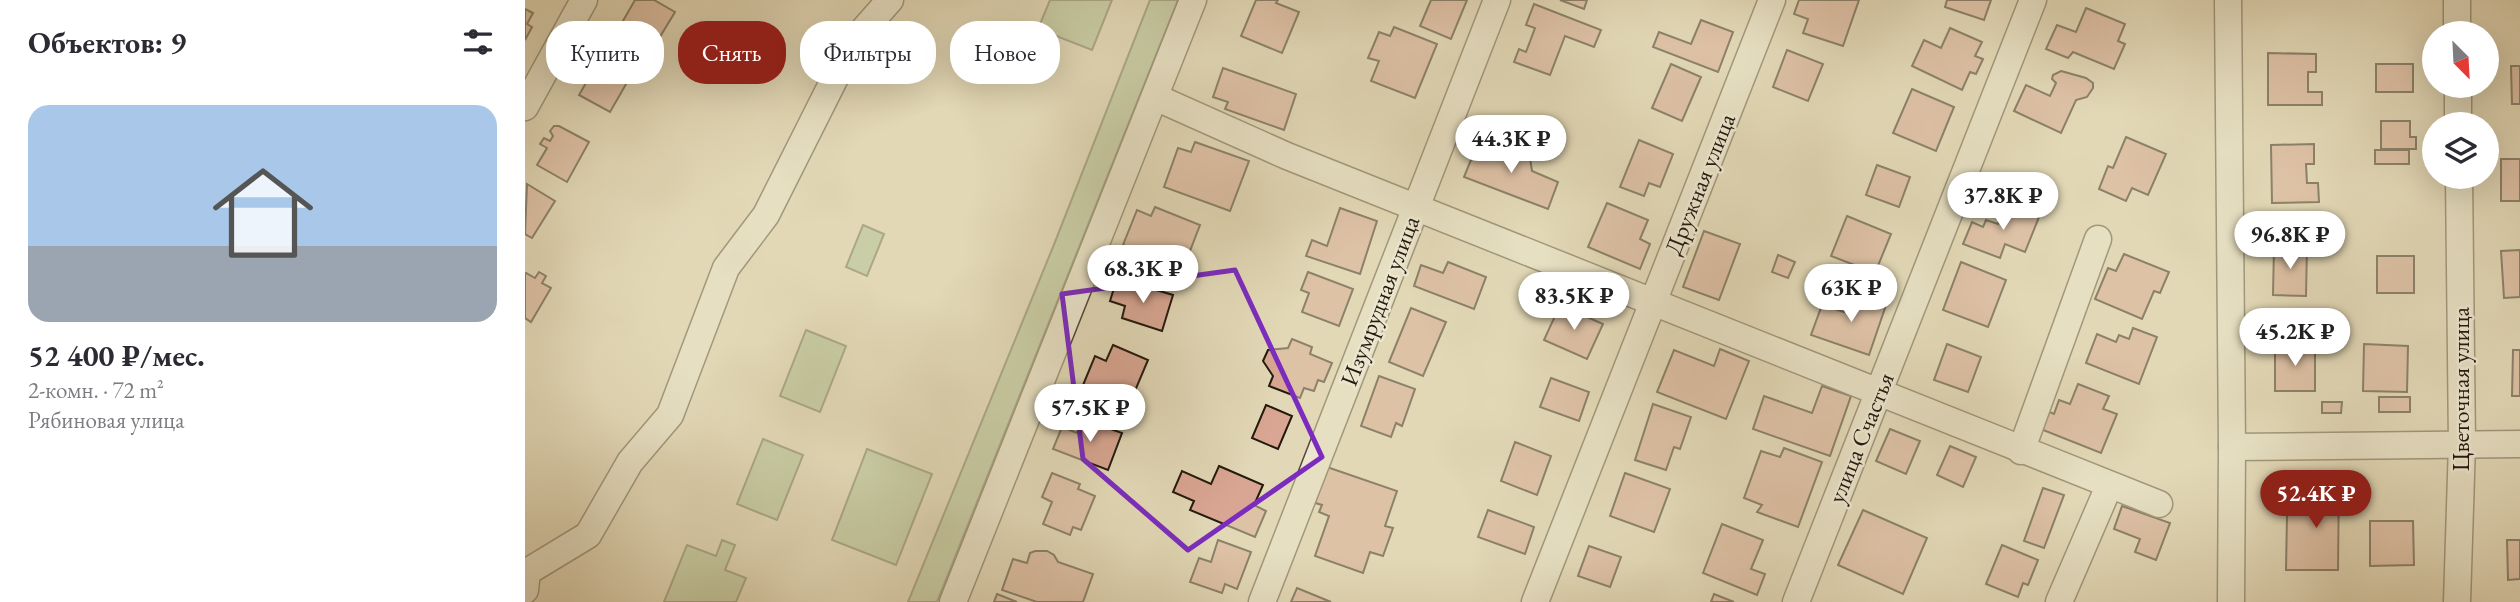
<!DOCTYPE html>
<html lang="ru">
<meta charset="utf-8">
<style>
:root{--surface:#fff;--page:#f2f2f3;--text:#2b2b33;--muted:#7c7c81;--accent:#8f2418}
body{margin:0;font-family:"EB Garamond",serif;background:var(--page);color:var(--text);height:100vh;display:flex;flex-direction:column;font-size:26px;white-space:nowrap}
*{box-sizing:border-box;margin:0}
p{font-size:23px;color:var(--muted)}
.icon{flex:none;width:38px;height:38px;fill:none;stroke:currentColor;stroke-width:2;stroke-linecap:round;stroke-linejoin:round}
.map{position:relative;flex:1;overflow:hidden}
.sheet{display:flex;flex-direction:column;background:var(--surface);width:525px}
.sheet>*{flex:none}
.banner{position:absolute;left:21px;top:21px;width:665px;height:63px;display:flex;gap:14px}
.needle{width:46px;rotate:156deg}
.buttons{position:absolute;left:1897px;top:21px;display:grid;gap:14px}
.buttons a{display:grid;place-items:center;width:77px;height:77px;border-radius:50%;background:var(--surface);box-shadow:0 7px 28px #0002;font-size:35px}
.price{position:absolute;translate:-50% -60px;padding:0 16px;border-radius:24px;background:#fff;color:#222;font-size:23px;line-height:46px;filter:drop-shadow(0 2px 4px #0008)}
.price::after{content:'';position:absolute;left:50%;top:42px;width:21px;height:16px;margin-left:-10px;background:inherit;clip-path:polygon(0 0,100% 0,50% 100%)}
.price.active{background:var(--accent);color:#fff}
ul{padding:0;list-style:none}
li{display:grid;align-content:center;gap:14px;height:371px;padding:0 28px}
li span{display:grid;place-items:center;height:217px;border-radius:21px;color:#555}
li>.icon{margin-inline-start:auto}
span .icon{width:126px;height:126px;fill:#fffc;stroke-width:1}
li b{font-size:30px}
h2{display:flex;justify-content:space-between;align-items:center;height:84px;padding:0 28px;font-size:30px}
.pill{padding:0 24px;border-radius:28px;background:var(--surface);box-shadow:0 7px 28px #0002;font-size:24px;line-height:63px}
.pill.active{background:var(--accent);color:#fff}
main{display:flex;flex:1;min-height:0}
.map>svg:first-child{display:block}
.green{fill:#aec092;stroke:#686c4f;stroke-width:2}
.building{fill:#d9a693;stroke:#22190c;stroke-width:2}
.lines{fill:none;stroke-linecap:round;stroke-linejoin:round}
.minor-casing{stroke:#524937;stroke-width:29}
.minor{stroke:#ece6d0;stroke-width:26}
.marked{fill:none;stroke:#7b2cbf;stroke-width:5;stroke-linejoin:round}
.labels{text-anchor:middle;stroke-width:5;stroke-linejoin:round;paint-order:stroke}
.street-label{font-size:24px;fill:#22190c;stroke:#ece6d0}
</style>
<main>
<section class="sheet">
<h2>Объектов: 9<svg class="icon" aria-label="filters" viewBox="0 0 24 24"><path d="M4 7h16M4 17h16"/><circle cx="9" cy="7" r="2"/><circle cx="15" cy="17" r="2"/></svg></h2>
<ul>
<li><span style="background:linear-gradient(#a9c7e8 65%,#9aa5b1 0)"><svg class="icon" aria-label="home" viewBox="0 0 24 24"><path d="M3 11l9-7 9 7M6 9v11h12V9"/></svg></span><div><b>52 400 ₽/мес.</b><p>2-комн. · 72 m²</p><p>Рябиновая улица</p></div></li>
</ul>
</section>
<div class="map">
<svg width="1995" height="602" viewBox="0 0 1995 602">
<rect width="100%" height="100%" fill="#e2d8b7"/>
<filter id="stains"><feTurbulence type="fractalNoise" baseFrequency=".00286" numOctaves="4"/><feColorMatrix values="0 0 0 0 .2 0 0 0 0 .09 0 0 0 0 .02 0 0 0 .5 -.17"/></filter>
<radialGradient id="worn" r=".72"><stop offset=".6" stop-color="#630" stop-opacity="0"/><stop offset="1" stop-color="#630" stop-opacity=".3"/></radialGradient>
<g class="green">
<path d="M525,0H587L567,50L513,29Z"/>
<path d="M625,0H653L412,602H383L530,242Z"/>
<path d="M338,225L359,234L342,276L321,267Z"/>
<path d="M281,330L321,346L295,412L255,396Z"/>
<path d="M238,439L278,455L252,520L212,504Z"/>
<path d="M342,449L407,474L371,565L307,540Z"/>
<path d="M197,540L210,545L200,570L221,578L211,602H139L162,545L191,556Z"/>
</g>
<g class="building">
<path d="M110,0H129L150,12L121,60L87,40Z"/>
<path d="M731,0H753L751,3L774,12L757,53L716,36Z"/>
<path d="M906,0H942L926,39L895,26Z"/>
<path d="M1035,0H1062L1059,9Z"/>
<path d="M1274,0H1334L1318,46L1278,33L1283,19L1269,14Z"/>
<path d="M1422,0H1466L1459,20L1420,7Z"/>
<path d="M1009,4L1076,30L1069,47L1040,36L1025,75L989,62L994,49L1001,52L1010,28L1001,25Z"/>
<path d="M1561,8L1600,24L1593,41L1600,44L1589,69L1548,52L1543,58L1521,49L1532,25L1551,32Z"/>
<path d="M0,9L8,13L2,24L7,27L0,40Z"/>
<path d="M1176,20L1208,32L1193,72L1128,47L1134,32L1166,44Z"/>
<path d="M869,27L912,44L890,98L846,81L854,61L843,58L854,32L865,36Z"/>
<path d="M1425,28L1457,42L1450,56L1458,59L1451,74L1445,72L1437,90L1387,66L1399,40L1416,48Z"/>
<path d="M1262,50L1298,64L1283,101L1248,87Z"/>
<path d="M1743,53L1791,54V72H1783V92H1797V105H1743Z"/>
<path d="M73,62L104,79L85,112L54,95Z"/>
<path d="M1146,64L1176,77L1157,121L1127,108Z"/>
<rect x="1851" y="64" width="37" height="28"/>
<path d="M1986,66H1995V104H1987Z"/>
<path d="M698,68L771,94L759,130L700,109L703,102L688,97Z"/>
<path d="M1536,71L1561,78L1568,83V88L1562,97L1551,100L1536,133L1489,111L1501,85L1525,96L1531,83L1527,79L1528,75Z"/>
<path d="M1387,89L1429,107L1411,151L1368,133Z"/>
<path d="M1856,121H1885V137H1891V149H1856Z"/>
<path d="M29,126H34L64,142L42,182L12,165L22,148L15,144L19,138L25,141L28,136L25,131Z"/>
<path d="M1601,137L1641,154L1623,195L1607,188L1601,201L1574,189L1583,166L1588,168Z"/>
<path d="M1114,140L1148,154L1135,187L1124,183L1119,196L1095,187Z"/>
<path d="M961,141L1005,158L1007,171L1033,182L1023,209L939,177L950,150L957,152Z"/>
<path d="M670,142L724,161L705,211L639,187L653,148L666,152Z"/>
<path d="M1789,144V164H1781L1782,183H1793L1794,202L1747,203L1746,145Z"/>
<rect x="1850" y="150" width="34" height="14"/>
<rect x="1976" y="159" width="19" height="42"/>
<path d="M1352,165L1385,177L1374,207L1341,195Z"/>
<path d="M2,184L30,201L7,238L0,234Z"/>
<path d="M1082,203L1123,220L1115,239L1125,244L1115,269L1063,247Z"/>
<path d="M1481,203L1514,217L1500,252L1480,244L1475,258L1438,244L1447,222L1458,227L1461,220L1473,224Z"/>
<path d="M630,207L675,225L658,269L598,245L612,210L626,216Z"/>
<path d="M815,208L852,221L835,274L781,256L787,240L802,246Z"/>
<path d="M1322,216L1366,234L1350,273L1306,256Z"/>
<path d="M1179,231L1215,244L1194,300L1158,287Z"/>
<path d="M1749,246L1782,247L1781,296L1748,295Z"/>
<path d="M1995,250V297L1979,298L1976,251Z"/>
<path d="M1599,254L1644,272L1635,293L1629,291L1617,319L1570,299L1583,268L1591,271Z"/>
<path d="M1253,255L1270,262L1263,278L1247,272Z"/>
<rect x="1852" y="256" width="37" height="37"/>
<path d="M923,262L961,277L949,309L889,286L896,265L918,273Z"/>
<path d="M1436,262L1481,280L1463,327L1418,310Z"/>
<path d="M14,272L21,276L17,283L26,288L6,322L0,318V274L1,273L10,278Z"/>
<path d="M783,272L828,289L814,326L777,312L784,293L776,290Z"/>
<path d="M608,283L648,295L637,331L597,318L600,306L585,301L590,285L606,290Z"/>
<path d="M1326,293L1361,305L1344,355L1286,335L1297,305L1319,312Z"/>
<path d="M1035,305L1078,324L1062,359L1019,340Z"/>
<path d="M886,308L921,322L898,376L864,362Z"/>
<path d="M1608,328L1632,337L1614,384L1561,363L1572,334L1591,342L1594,335L1604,339Z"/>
<path d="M767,339L787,347L785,354L807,363L799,382L793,380L789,391L779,388L775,398L744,386L748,376L738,361L743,350L763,348Z"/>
<path d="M1422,344L1456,357L1443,392L1409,380Z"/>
<path d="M1839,344L1883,346L1882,392L1838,391Z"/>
<path d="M588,345L623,360L607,398L598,394L593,406L556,390L570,356L581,361Z"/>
<rect x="1750" y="345" width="40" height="46"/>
<path d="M1195,349L1224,361L1201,419L1132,392L1149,350L1189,366Z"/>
<path d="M1988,350H1995V396H1987Z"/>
<path d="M854,376L890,389L877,426L871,423L866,437L836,426Z"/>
<path d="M1026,378L1064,392L1054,421L1015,407Z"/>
<path d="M1553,384L1584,396L1578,409L1592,414L1576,453L1513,428L1520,410L1529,414L1534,400L1545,404Z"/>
<path d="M1297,386L1326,396L1305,456L1228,429L1239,396L1287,413Z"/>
<rect x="1854" y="397" width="31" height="15"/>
<path d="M1797,402H1817L1816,413H1797Z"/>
<path d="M1128,404L1166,417L1155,449L1149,447L1141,470L1110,460Z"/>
<path d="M741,405L767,416L753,449L727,438Z"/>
<path d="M558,419L597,433L583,470L528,449L537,427L552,433Z"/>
<path d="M1365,429L1395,441L1381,474L1351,461Z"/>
<path d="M990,442L1026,456L1012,495L976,481Z"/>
<path d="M1425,446L1451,457L1438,487L1412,475Z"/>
<path d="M1259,448L1297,462L1273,527L1232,512L1237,505L1219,498L1236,451L1255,457Z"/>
<path d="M694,466L738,485L729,505L741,511L730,537L665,510L669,501L648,492L657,471L686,484Z"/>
<path d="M799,466L872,491L860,526L868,528L858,556L845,552L838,573L790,556L804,516L794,512L797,505L787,502Z"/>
<path d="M527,473L555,484L553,489L570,496L556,530L548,527L545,535L518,524L527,502L517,497Z"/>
<path d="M1100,473L1145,489L1129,532L1085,516Z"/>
<path d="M1789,475H1814L1813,570H1761L1762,515L1789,514Z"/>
<path d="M1518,488L1539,495L1519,548L1499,541Z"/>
<path d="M1597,506L1645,523L1631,560L1610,552L1615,539L1589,529Z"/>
<path d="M963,510L1009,527L1000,554L953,537Z"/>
<path d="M1338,510L1402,538L1378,594L1313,565Z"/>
<path d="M1845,521H1888L1889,565L1845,566Z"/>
<path d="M1197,524L1238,540L1226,569L1240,574L1232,595L1178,573Z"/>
<path d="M693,540L726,552L712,589L700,584L697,593L665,582L674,558L686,562Z"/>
<path d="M1982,540H1995V579L1983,580Z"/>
<path d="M1477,545L1513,560L1503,585L1498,583L1493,597L1461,584Z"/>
<path d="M1064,546L1096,557L1085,587L1053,576Z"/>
<path d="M510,551H522L529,555L533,562L568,574L558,602H512L477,590L488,559L502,563L505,553Z"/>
<path d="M772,588L806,602H766Z"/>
<path d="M472,594L492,602H469Z"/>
<path d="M1189,594L1209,602H1186Z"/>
</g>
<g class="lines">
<g class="minor-casing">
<g id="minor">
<path d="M1703,0L1707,447L1706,602"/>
<path d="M1932,0V33"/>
<path d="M1933,86V124"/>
<path d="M630,97L762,156L1634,504"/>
<path d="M0,107L59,0"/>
<path d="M1707,447L1995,444"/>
<path d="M1496,451L1573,239"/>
<path d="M0,590L2,572L63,535L105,462L145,415L201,268L241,215L328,42L365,0"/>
<path d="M428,602L668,0"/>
<path d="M737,602L972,0"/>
<path d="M1010,602L1247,0"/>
<path d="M1271,602L1508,0"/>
<path d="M1534,602L1584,486"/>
<path d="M1932,602L1937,444L1934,177"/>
</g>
</g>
<use href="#minor" class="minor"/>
</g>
<path d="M0 0H1995V602H0ZM710,270L797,457L663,550L558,459L537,294Z" fill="#e2d8b7" fill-opacity=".55" fill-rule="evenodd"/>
<path class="marked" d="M710,270L797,457L663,550L558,459L537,294Z"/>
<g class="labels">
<g class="street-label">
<text transform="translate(1175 184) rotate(-68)" y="8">Дружная улица</text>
<text transform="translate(855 301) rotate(-69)" y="8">Изумрудная улица</text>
<text transform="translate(1936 389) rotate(-90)" y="8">Цветочная улица</text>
<text transform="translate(1336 438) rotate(-68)" y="8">улица Счастья</text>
</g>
</g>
<rect width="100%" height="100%" filter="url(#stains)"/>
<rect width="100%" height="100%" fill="url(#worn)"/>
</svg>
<div class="buttons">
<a><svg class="needle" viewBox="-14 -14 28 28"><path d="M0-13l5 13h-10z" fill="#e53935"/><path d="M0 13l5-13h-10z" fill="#7c7c81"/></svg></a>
<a><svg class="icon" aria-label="layers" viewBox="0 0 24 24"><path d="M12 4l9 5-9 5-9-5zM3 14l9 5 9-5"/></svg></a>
</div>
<b class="price" style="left:986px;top:175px">44.3K ₽</b>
<b class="price" style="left:1478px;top:232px">37.8K ₽</b>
<b class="price" style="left:1765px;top:271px">96.8K ₽</b>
<b class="price" style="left:618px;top:305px">68.3K ₽</b>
<b class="price" style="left:1326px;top:324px">63K ₽</b>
<b class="price" style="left:1049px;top:332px">83.5K ₽</b>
<b class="price" style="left:1770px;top:368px">45.2K ₽</b>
<b class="price" style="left:565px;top:444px">57.5K ₽</b>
<b class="price active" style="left:1791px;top:530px">52.4K ₽</b>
<div class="banner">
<a class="pill">Купить</a>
<a class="pill active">Снять</a>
<a class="pill">Фильтры</a>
<a class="pill">Новое</a>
</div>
</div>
</main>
